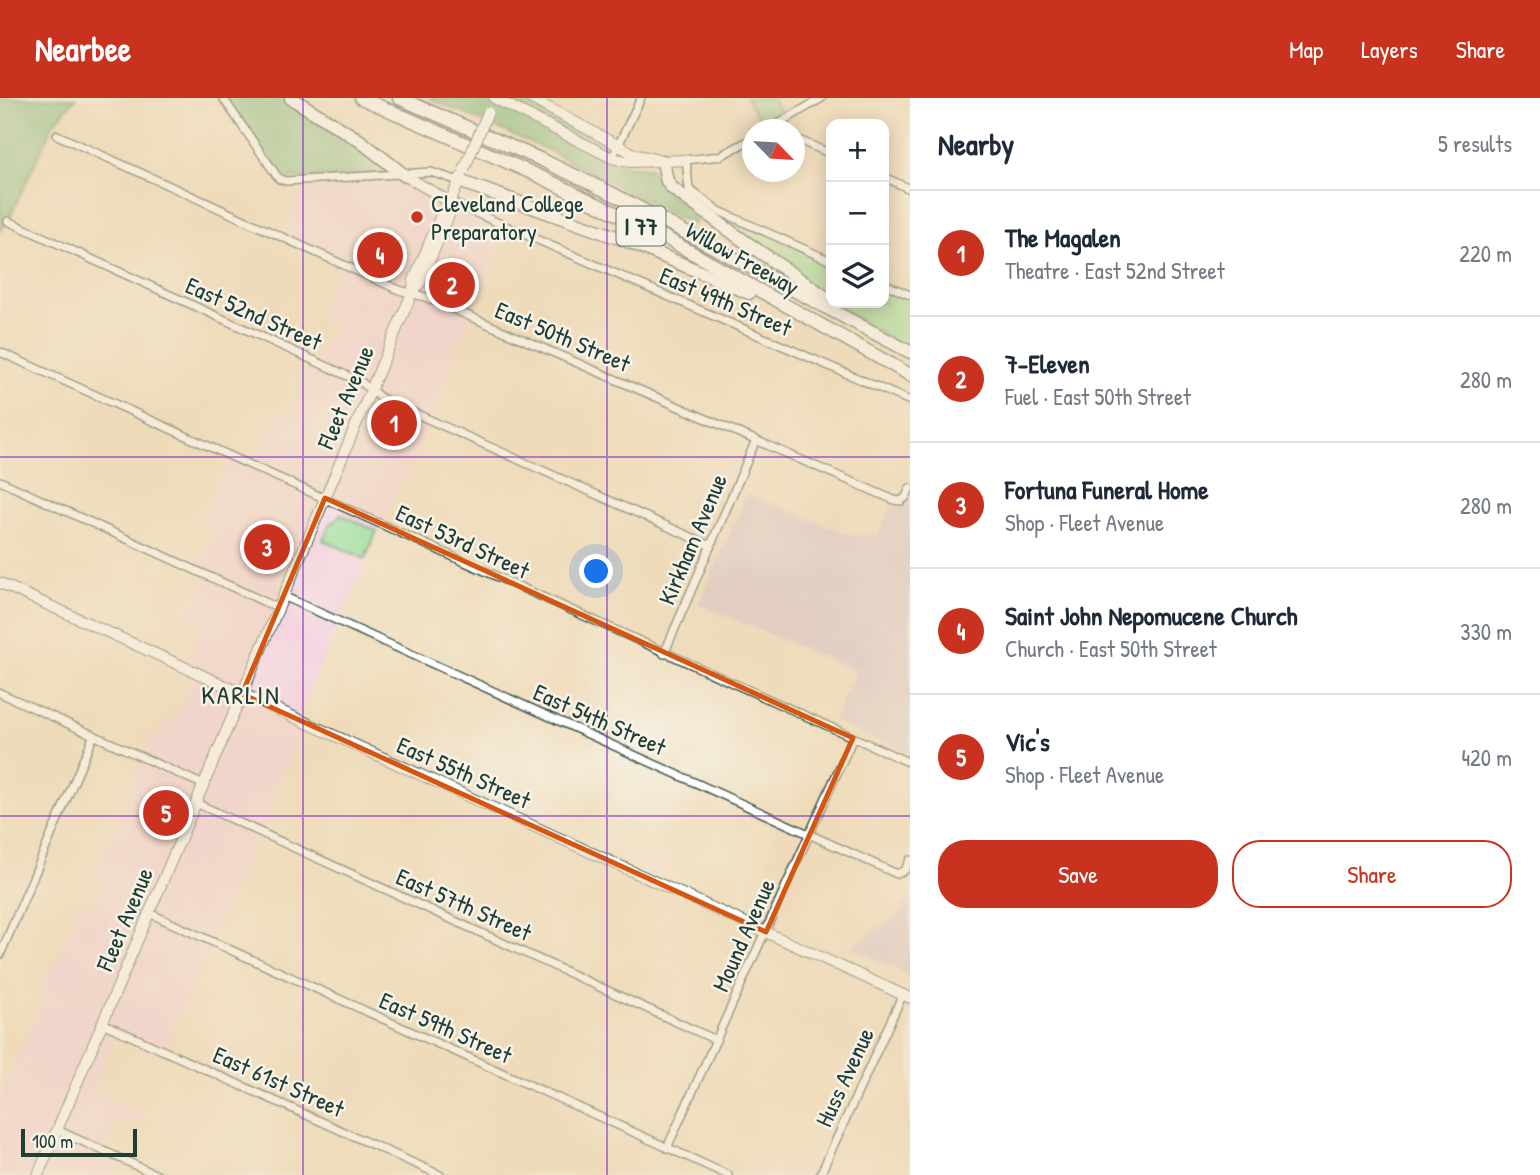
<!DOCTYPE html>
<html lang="en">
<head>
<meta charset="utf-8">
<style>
	:root { --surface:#fff; --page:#f6f6f7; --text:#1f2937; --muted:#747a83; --line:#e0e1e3; --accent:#c8321e }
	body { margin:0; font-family:"Patrick Hand",sans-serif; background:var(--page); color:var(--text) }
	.controls { position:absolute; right:21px; top:21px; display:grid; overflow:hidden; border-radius:14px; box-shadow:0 4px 18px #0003 }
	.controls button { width:63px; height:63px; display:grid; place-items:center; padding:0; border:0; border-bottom:2px solid var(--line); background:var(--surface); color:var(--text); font:35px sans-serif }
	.compass { position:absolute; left:742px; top:21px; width:63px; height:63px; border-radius:50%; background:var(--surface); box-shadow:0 4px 18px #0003; rotate:115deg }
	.scale { position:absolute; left:21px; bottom:18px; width:116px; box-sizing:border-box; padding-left:7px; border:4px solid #1f3d34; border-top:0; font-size:19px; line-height:24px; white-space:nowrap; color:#1f3d34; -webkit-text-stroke:5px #f7f3e8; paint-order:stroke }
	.you { position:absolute; left:597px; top:474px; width:24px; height:24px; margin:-18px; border:5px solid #fff; border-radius:50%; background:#1a73e8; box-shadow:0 0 0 10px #1a73e833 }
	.badge { display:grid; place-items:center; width:46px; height:46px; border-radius:50%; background:var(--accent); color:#fff; font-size:23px; font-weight:700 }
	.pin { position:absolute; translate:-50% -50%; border:4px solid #fff; box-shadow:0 2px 7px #0006 }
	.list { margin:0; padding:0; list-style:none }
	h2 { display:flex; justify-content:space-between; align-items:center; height:91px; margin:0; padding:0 28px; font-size:30px }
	h2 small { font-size:23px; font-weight:400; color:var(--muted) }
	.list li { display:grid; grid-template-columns:46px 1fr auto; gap:21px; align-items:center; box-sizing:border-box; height:126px; padding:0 28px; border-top:2px solid var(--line) }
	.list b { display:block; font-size:26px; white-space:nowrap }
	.list p { margin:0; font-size:23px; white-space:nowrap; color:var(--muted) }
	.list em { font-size:23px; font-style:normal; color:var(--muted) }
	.actions { display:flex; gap:14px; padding:21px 28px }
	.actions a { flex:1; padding:16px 0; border:2px solid var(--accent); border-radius:28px; text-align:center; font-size:24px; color:var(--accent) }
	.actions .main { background:var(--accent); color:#fff }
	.icon { flex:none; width:38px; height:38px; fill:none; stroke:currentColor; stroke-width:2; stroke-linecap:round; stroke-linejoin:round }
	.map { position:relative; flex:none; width:910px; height:1077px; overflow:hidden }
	header { display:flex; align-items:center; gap:42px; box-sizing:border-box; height:98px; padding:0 35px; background:var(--accent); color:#fff }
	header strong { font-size:33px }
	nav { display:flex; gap:38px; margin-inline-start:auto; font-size:24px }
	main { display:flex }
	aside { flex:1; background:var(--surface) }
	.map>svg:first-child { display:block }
	.built { fill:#f4cfdd }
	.industrial { fill:#d0bdcd }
	.green { fill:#97dd97; stroke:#5b8d66; stroke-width:2 }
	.forest { fill:#79bc80; stroke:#4c7c5a; stroke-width:2 }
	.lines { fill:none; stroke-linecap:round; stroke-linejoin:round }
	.street-casing { stroke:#3e5548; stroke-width:10 }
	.secondary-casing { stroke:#3e5548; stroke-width:12 }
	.highway-casing { stroke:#3e5548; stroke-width:15 }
	.street { stroke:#fff; stroke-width:7 }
	.secondary { stroke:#fff; stroke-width:10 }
	.highway { stroke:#fff; stroke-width:12 }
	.secondary-bridge-casing { stroke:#3e5548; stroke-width:12; stroke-linecap:butt }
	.secondary-bridge { stroke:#fff; stroke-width:10 }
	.marked { fill:none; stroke:#d45610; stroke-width:5; stroke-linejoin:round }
	.grid { fill:none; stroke:#7b2cbf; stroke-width:2; stroke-opacity:0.55 }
	.poi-dot { fill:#c8321e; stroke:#f7f3e8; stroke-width:2.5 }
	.labels { text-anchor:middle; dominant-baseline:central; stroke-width:5; stroke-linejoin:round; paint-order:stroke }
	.shield { fill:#f7f3e8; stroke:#60746a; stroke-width:2 }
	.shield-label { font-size:23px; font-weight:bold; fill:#1f3d34 }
	.poi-label { font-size:24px; fill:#1f3d34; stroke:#f7f3e8; text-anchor:start }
	.street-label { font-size:24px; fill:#1f3d34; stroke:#f7f3e8 }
	.neighbourhood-label { font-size:26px; letter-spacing:2px; fill:#1f3d34; stroke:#f7f3e8 }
</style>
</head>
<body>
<header>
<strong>Nearbee</strong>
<nav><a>Map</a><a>Layers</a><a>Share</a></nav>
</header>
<main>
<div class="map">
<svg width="910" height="1077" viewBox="0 0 910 1077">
	<rect width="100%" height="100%" fill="#f7f3e8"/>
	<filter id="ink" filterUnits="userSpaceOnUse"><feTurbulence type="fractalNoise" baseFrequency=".0143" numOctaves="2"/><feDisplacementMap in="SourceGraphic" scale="14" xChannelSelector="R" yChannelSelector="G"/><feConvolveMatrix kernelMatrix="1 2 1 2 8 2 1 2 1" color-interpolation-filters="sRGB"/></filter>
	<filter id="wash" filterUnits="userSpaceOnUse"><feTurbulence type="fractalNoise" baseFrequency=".00686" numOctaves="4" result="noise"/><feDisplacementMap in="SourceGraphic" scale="28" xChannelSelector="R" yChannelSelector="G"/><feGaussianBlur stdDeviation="1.57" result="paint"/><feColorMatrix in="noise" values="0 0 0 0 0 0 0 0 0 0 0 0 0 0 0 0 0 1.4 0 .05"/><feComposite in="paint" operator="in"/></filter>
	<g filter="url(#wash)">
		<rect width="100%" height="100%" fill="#efdbb9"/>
		<!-- built -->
		<path class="built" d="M388 67 412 86 507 129 469 218 431 323 382 427 297 621 304 624 260 735 208 842 214 845 160 958 114 939 92 992 143 1015 139 1025 120 1017 104 1053 121 1061 113 1077H0V1000L8 979 44 899 40 897 75 821 72 819 80 803 93 809 104 784 91 777 108 738 112 739 131 693 128 692 154 636 158 638 166 621 173 624 196 575 183 569 202 527 185 520 205 477 195 472 217 429 201 421 231 358 255 369 278 315 289 318 313 262 317 263 335 223 319 216 340 165 281 138 283 132 307 83Z"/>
		<!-- industrial -->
		<g class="industrial">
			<path d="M910 390V656L833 623 856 573 698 506 747 396 852 438 877 437 892 407 901 410Z"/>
			<path d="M910 793V878L851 849 898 817Z"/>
		</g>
		<!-- green -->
		<g class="green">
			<path d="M746 0H772L785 22 765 31Z"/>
			<path d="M519 1 606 50 608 53 606 55 517 5Z"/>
			<path d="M719 113 831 163V203L713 121Z"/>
			<path d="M884 186 910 197V254L834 205H884Z"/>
			<path d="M340 416 377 433 365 461 323 442 331 424 334 425Z"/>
		</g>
		<!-- forest -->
		<g class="forest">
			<path d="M0 0H76L54 25 8 123 0 133Z"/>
			<path d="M223 0H291L404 77 279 81Z"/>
			<path d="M428 0H494L628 68 650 70 670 96 699 117 693 127 548 52Z"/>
		</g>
	</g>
	<g filter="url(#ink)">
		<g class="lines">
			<!-- street casing -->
			<g class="street-casing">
				<g id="street">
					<path d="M223 0 279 81 286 83 431 74 459 83"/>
					<path d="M768 32 822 0"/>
					<path d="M57 37 399 192 425 199 894 402 901 403 906 399 910 390"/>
					<path d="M794 40 831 56"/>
					<path d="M752 41 720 58 686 62 689 91 719 113 831 163"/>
					<path d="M612 60 641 0"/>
					<path d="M884 79 910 91"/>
					<path d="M450 104 910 303"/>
					<path d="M8 123 361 284 381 300 711 448"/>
					<path d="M884 186 910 197"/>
					<path d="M0 254 910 665"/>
					<path d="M0 383 278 510"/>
					<path d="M283 498 897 776 905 772 910 762"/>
					<path d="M664 556 756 342"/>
					<path d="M0 595 204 687"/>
					<path d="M196 705 716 942"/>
					<path d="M149 815 728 1077"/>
					<path d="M0 857 94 637"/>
					<path d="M102 925 440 1077"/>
					<path d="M57 1032 157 1077"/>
					<path d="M667 1050 853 640"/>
					<path d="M820 1077 903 896"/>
				</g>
			</g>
			<!-- secondary casing -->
			<g class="secondary-casing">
				<g id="secondary">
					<path d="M494 0 612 60 630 64 663 63"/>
					<path d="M530 0 634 56 663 63 686 62"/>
					<path d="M404 77 450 104"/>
					<path d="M413 193 420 185 450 115V104"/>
					<path d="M0 485 910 900"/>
					<path d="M38 1077 412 195 414 182 443 112 450 104 461 79"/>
				</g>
			</g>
			<!-- highway casing -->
			<g class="highway-casing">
				<g id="highway">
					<path d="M291 0 359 42 404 77"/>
					<path d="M361 0 541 79 664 139 910 277"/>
					<path d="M399 0 542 62 615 97 910 254"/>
					<path d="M663 63 667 83 672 90 737 138 831 203"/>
					<path d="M459 83 630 144 749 195"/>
				</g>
			</g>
			<!-- street -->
			<use href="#street" class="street"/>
			<!-- secondary -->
			<use href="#secondary" class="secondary"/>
			<!-- highway -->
			<use href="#highway" class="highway"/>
			<!-- secondary-bridge casing -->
			<g class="secondary-bridge-casing">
				<path id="secondary-bridge" d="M464 72 488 14"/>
			</g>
			<!-- secondary-bridge -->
			<use href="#secondary-bridge" class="secondary-bridge"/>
		</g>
	</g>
	<!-- marked area -->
	<path d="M0 0H910V1077H0ZM325 400 853 640 766 834 242 596Z" fill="#efdbb9" fill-opacity=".55" fill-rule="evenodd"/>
	<path class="marked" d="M325 400 853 640 766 834 242 596Z"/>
	<!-- grid -->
	<path class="grid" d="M303 0V1077M607 0V1077M0 359H910M0 718H910"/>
	<!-- markers -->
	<circle class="poi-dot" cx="417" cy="119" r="7"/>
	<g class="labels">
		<!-- shield labels -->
		<rect class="shield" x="616.5" y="108.5" width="49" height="39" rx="5"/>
		<g class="shield-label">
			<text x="641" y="128">I 77</text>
		</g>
		<!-- poi labels -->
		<g class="poi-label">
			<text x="431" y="105">Cleveland College<tspan x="431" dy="28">Preparatory</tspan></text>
		</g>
		<!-- street labels -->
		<g class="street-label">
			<text transform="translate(743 160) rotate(29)">Willow Freeway</text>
			<text transform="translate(726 203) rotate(23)">East 49th Street</text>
			<text transform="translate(254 215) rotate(24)">East 52nd Street</text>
			<text transform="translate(563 238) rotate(23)">East 50th Street</text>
			<text transform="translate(345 299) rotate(-67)">Fleet Avenue</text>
			<text transform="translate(692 441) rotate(-67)">Kirkham Avenue</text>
			<text transform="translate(463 443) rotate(25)">East 53rd Street</text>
			<text transform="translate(600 621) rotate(24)">East 54th Street</text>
			<text transform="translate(464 674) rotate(24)">East 55th Street</text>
			<text transform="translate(464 806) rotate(24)">East 57th Street</text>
			<text transform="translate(124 821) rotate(-67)">Fleet Avenue</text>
			<text transform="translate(743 837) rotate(-66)">Mound Avenue</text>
			<text transform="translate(446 929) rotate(24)">East 59th Street</text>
			<text transform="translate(844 979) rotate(-65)">Huss Avenue</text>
			<text transform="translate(279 983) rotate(24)">East 61st Street</text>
		</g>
		<!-- neighbourhood labels -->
		<g class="neighbourhood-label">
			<text x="241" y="596">KARLIN</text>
		</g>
	</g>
</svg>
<div class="controls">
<button>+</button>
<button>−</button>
<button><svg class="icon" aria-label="layers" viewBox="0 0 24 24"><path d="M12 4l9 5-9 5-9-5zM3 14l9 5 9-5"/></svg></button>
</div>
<svg class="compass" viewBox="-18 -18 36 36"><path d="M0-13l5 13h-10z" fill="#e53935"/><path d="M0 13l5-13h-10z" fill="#747a83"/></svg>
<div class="scale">100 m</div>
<div class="you"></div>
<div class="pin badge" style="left:394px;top:325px">1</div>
<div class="pin badge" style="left:452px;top:187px">2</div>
<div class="pin badge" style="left:267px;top:449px">3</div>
<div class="pin badge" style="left:380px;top:157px">4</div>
<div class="pin badge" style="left:166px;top:715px">5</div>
</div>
<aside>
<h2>Nearby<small>5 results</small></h2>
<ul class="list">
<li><span class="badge">1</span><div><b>The Magalen</b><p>Theatre · East 52nd Street</p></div><em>220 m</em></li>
<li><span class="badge">2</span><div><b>7-Eleven</b><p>Fuel · East 50th Street</p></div><em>280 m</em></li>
<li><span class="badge">3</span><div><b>Fortuna Funeral Home</b><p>Shop · Fleet Avenue</p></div><em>280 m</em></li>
<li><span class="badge">4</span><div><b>Saint John Nepomucene Church</b><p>Church · East 50th Street</p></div><em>330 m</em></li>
<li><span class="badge">5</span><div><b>Vic's</b><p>Shop · Fleet Avenue</p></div><em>420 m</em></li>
</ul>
<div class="actions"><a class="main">Save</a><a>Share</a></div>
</aside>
</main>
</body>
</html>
